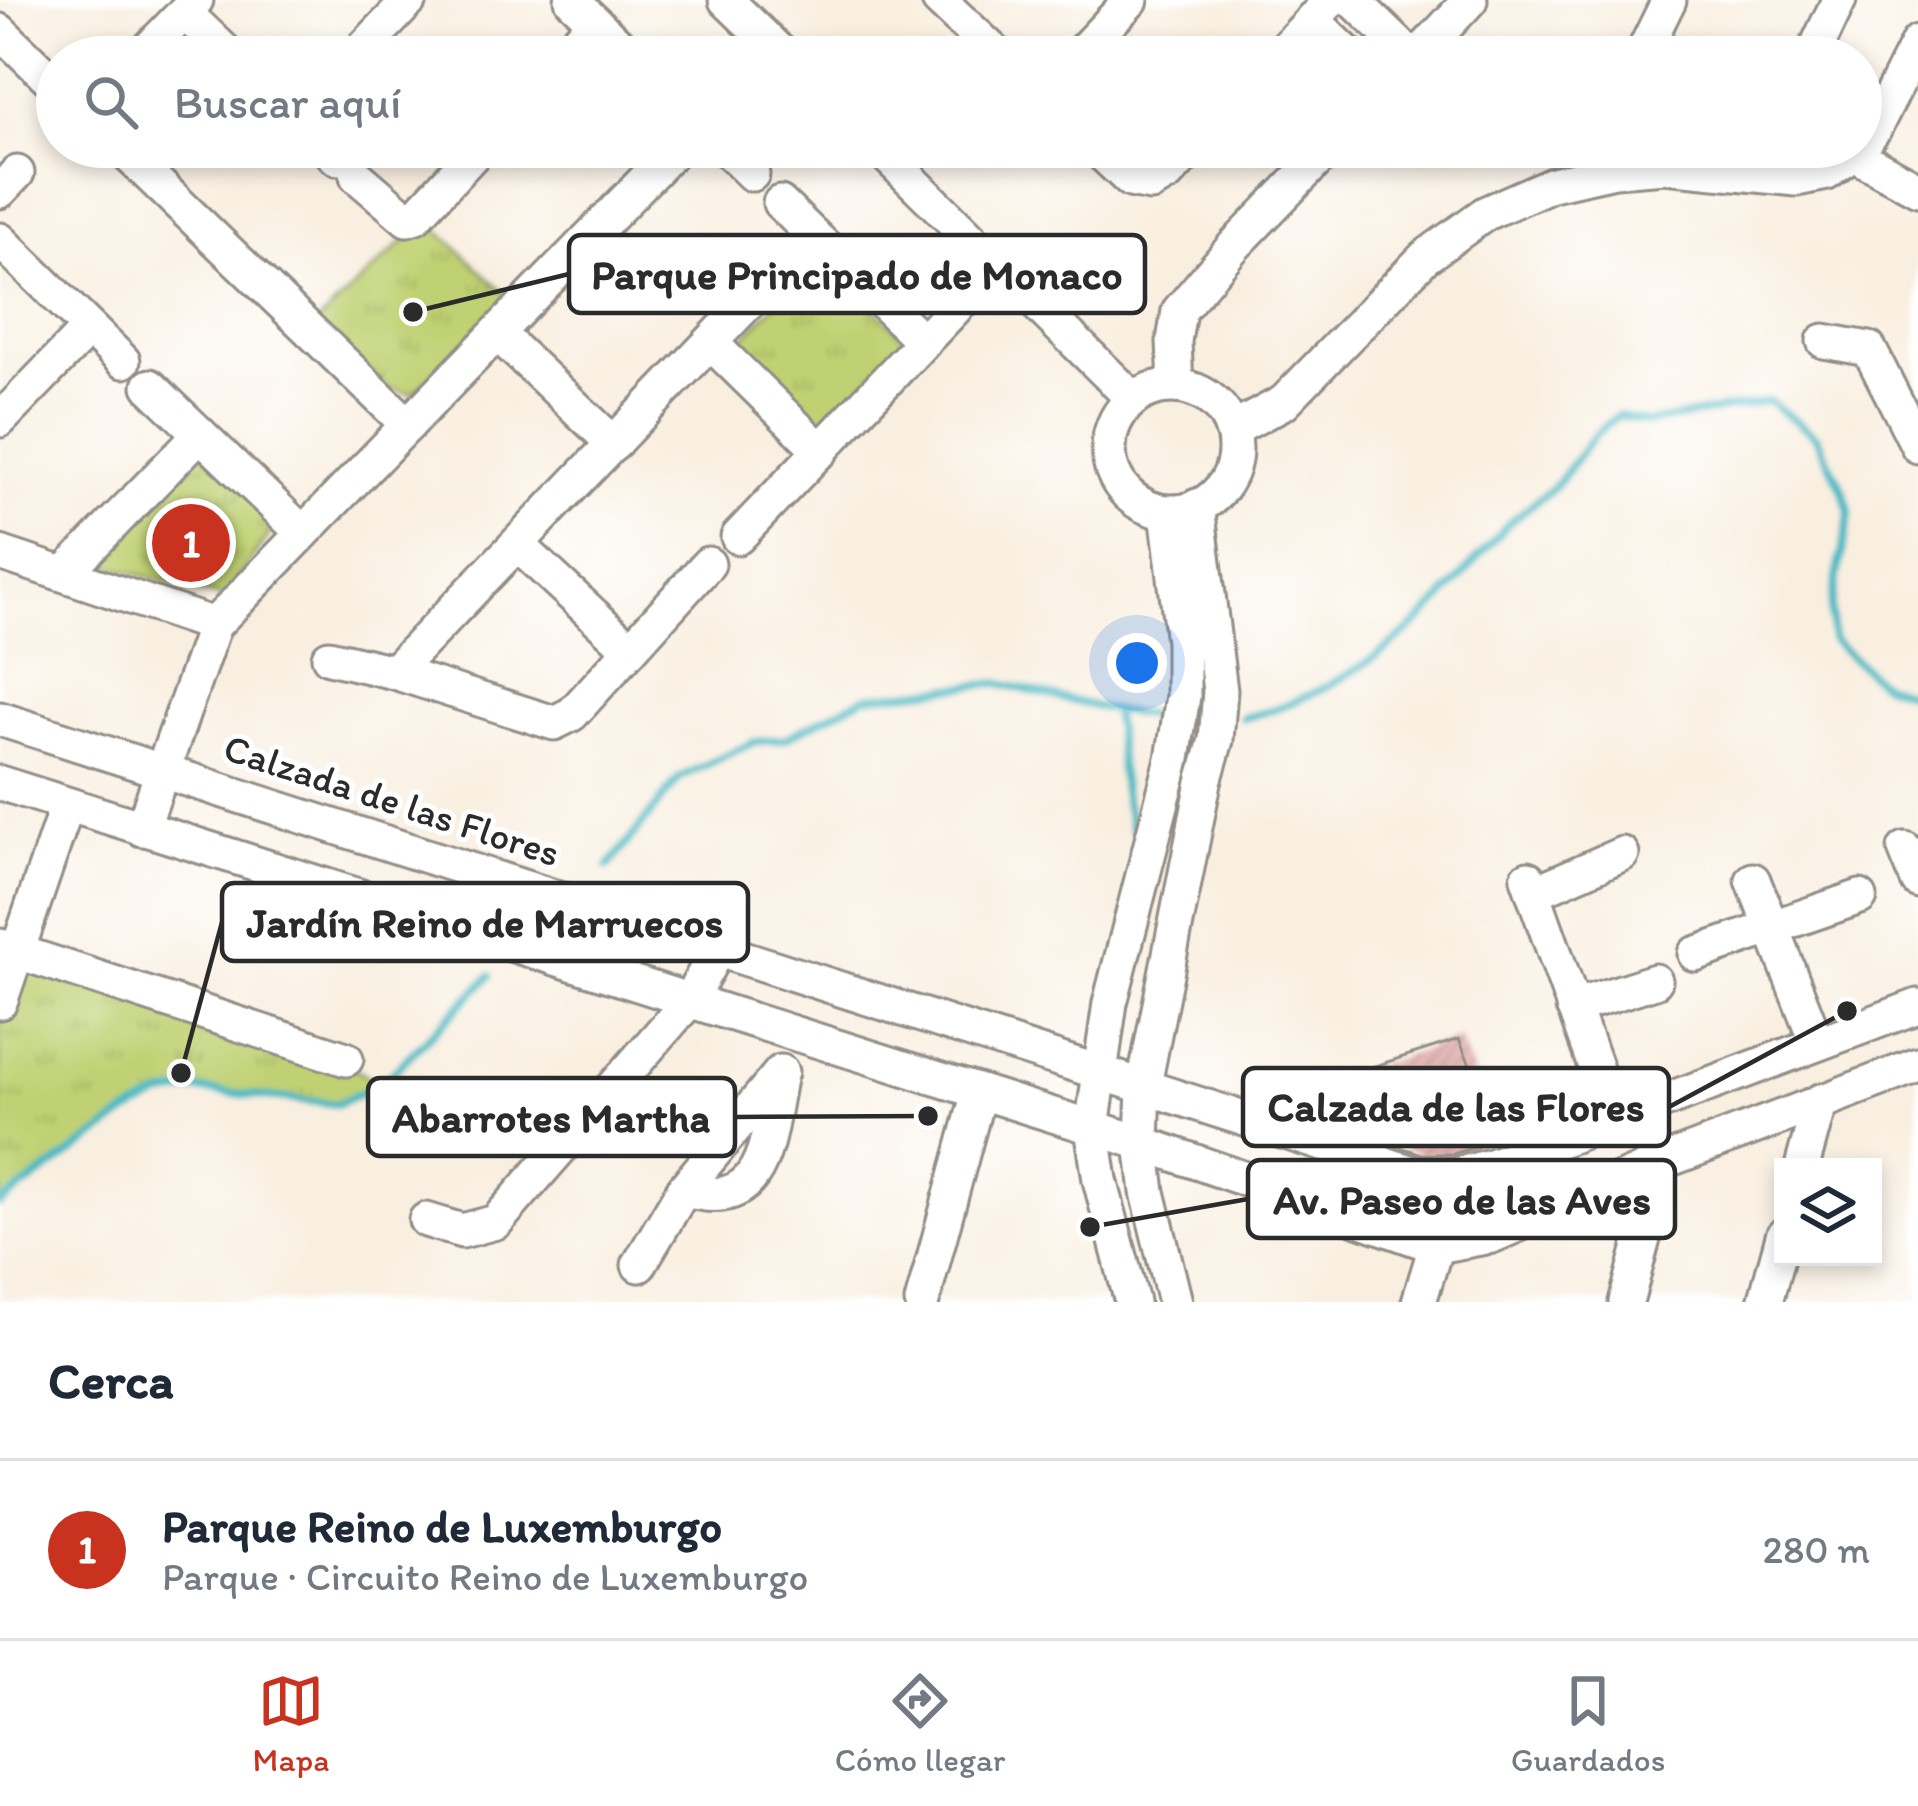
<!DOCTYPE html>
<html lang="es">
<head>
<meta charset="utf-8">
<style>
	:root { --surface:#fff; --page:#f2f2f3; --text:#1f2937; --muted:#747a83; --line:#e0e1e3; --accent:#c8321e }
	body { margin:0; font-family:Itim,sans-serif; background:var(--page); color:var(--text) }
	.controls { position:absolute; right:36px; bottom:36px; display:grid; overflow:hidden; border-radius:0px; box-shadow:0 6px 18px #0003 }
	.controls button { width:108px; height:108px; display:grid; place-items:center; padding:0; border:0; border-bottom:3px solid var(--line); background:var(--surface); color:var(--text); font:60px sans-serif }
	.you { position:absolute; left:1137px; top:663px; width:42px; height:42px; margin:-30px; border:9px solid #fff; border-radius:50%; background:#1a73e8; box-shadow:0 0 0 18px #1a73e833 }
	.badge { display:grid; place-items:center; width:78px; height:78px; border-radius:50%; background:var(--accent); color:#fff; font-size:39px; font-weight:700 }
	.pin { position:absolute; translate:-50% -50%; border:6px solid #fff; box-shadow:0 3px 12px #0006 }
	.list { margin:0; padding:0; list-style:none }
	h2 { display:flex; justify-content:space-between; align-items:center; height:156px; margin:0; padding:0 48px; font-size:51px }
	h2 small { font-size:39px; font-weight:400; color:var(--muted) }
	.list li { display:grid; grid-template-columns:78px 1fr auto; gap:36px; align-items:center; box-sizing:border-box; height:180px; padding:0 48px; border-top:3px solid var(--line) }
	.list b { display:block; font-size:45px; white-space:nowrap }
	.list p { margin:0; font-size:39px; white-space:nowrap; color:var(--muted) }
	.list em { font-size:39px; font-style:normal; color:var(--muted) }
	.icon { flex:none; width:66px; height:66px; fill:none; stroke:currentColor; stroke-width:2; stroke-linecap:round; stroke-linejoin:round }
	.map { position:relative; flex:none; width:1918px; height:1302px; overflow:hidden }
	.search { position:absolute; background:var(--surface); box-shadow:0 6px 18px #0003; left:36px; right:36px; top:36px; height:132px; display:flex; align-items:center; gap:30px; box-sizing:border-box; padding:0 42px; border-radius:66px; color:var(--muted); font-size:45px }
	.sheet { height:336px; background:var(--surface) }
	nav { display:flex; justify-content:space-around; align-items:center; box-sizing:border-box; height:168px; border-top:3px solid var(--line); background:var(--surface); font-size:33px; color:var(--muted) }
	nav a { display:grid; justify-items:center; gap:6px }
	nav .on { color:var(--accent) }
	.map>svg:first-child { display:block }
	.park { fill:url(#park-tufts); stroke:#767e4f; stroke-width:3 }
	.lines { fill:none; stroke-linecap:round; stroke-linejoin:round }
	.stream { stroke:#4cbac4; stroke-width:8 }
	.building { fill:url(#building-hatch) }
	.minor-casing { stroke:#928d86; stroke-width:39 }
	.minor { stroke:#fff; stroke-width:33 }
	.labels { text-anchor:middle; dominant-baseline:central; stroke-width:10; stroke-linejoin:round; paint-order:stroke }
	.street-label { font-size:39px; fill:#2b2b2b; stroke:#fff }
	.leader { fill:none; stroke:#2b2b2b; stroke-width:4.5 }
	.callout-dot { fill:#2b2b2b; stroke:#fff; stroke-width:4.5 }
	.callout { fill:#fff; stroke:#2b2b2b; stroke-width:4.5 }
	.callout-label { font-size:42px; text-anchor:middle; font-weight:bold; fill:#2b2b2b }
</style>
</head>
<body>
<div class="map">
<svg width="1918" height="1302" viewBox="0 0 1918 1302">
	<defs>
		<pattern id="park-tufts" width="24" height="20" patternUnits="userSpaceOnUse" patternTransform="scale(3)"><rect width="24" height="20" fill="#c0d173"/><path d="M3 7l-1-3M5 7V3M7 7l1-3M15 17l-1-3M17 17v-4M19 17l1-3" fill="none" stroke="#a5b464"/></pattern>
		<pattern id="building-hatch" width="6" height="6" patternUnits="userSpaceOnUse" patternTransform="scale(3)"><rect width="6" height="6" fill="#dba2a0"/><path d="M-1 1l2-2M0 6l6-6M5 7l2-2" fill="none" stroke="#b28483"/></pattern>
	</defs>
	<rect width="100%" height="100%" fill="#fff"/>
	<filter id="ink" filterUnits="userSpaceOnUse"><feTurbulence type="fractalNoise" baseFrequency=".00833" numOctaves="2"/><feDisplacementMap in="SourceGraphic" scale="24" xChannelSelector="R" yChannelSelector="G"/><feConvolveMatrix kernelMatrix="1 2 1 2 8 2 1 2 1" color-interpolation-filters="sRGB"/></filter>
	<filter id="wash" filterUnits="userSpaceOnUse"><feTurbulence type="fractalNoise" baseFrequency=".004" numOctaves="4" result="noise"/><feDisplacementMap in="SourceGraphic" scale="48" xChannelSelector="R" yChannelSelector="G"/><feGaussianBlur stdDeviation="2.7" result="paint"/><feColorMatrix in="noise" values="0 0 0 0 0 0 0 0 0 0 0 0 0 0 0 0 0 1.4 0 .05"/><feComposite in="paint" operator="in"/></filter>
	<g filter="url(#wash)">
		<rect width="100%" height="100%" fill="#f9efe0"/>
		<!-- park -->
		<g class="park">
			<path d="M427 219 510 299 412 394 387 388 315 325Z"/>
			<path d="M821 256 911 344 827 431 737 344Z"/>
			<path d="M199 450 279 521 224 598 100 564Z"/>
			<path d="M21 959 345 1061 380 1085 337 1104 198 1090 161 1096 127 1114 0 1204V1016Z"/>
		</g>
		<g class="lines">
			<!-- stream -->
			<g class="stream">
				<path d="M1114 710 1123 792 1132 828"/>
				<path d="M1242 718C1307 704 1379 661 1426 615 1455 587 1479 554 1507 525 1520 512 1536 503 1550 490 1575 466 1588 435 1618 416L1647 423 1769 401 1817 437 1843 489 1850 513 1831 608 1832 639 1882 684 1918 696"/>
				<path d="M608 867 680 777 754 742 784 739 865 697 998 683 1101 708 1172 719"/>
				<path d="M0 1204 127 1114 161 1096 197 1090 337 1104 380 1085 490 976"/>
			</g>
		</g>
		<g id="blocks">
			<!-- building -->
			<path class="building" d="M1459 1039 1502 1139 1453 1154H1422L1334 1126 1331 1080Z"/>
		</g>
	</g>
	<g filter="url(#ink)">
		<use href="#blocks" fill-opacity="0" stroke="#928d86" stroke-width="3"/>
		<g class="lines">
			<!-- minor casing -->
			<g class="minor-casing">
				<g id="minor">
					<path d="M572 0 631 57"/>
					<path d="M726 0 785 57"/>
					<path d="M939 0 1000 57"/>
					<path d="M1353 0 1412 57"/>
					<path d="M184 12 231 57"/>
					<path d="M1312 19 1351 57"/>
					<path d="M0 31 57 86"/>
					<path d="M141 57 196 0"/>
					<path d="M355 57 410 0"/>
					<path d="M562 57 595 22"/>
					<path d="M1077 57 1131 0"/>
					<path d="M1277 57 1331 0"/>
					<path d="M1417 57 1470 0"/>
					<path d="M1641 57 1669 0"/>
					<path d="M1812 57 1839 0"/>
					<path d="M1861 146 1874 129 1918 42"/>
					<path d="M120 147 408 425"/>
					<path d="M325 147 337 158"/>
					<path d="M724 147 752 174"/>
					<path d="M878 147 1133 399"/>
					<path d="M1095 147 1130 180 1151 184 1168 174 1193 147"/>
					<path d="M1855 155 1918 189"/>
					<path d="M357 176 407 219 416 216 480 147"/>
					<path d="M0 191 17 173"/>
					<path d="M780 203 923 341"/>
					<path d="M0 240 123 361"/>
					<path d="M497 333 614 444"/>
					<path d="M1824 341 1869 349 1918 446"/>
					<path d="M711 343 821 451"/>
					<path d="M150 386 303 533"/>
					<path d="M1176 386 1174 341 1179 311 1234 246 1330 147"/>
					<circle cx="1172" cy="449" r="63"/>
					<path d="M0 420 89 328"/>
					<path d="M1232 430 1284 402 1425 257 1486 213 1552 184 1615 170 1665 166 1796 179 1827 173 1861 147"/>
					<path d="M738 537 963 300"/>
					<path d="M517 544 630 649"/>
					<path d="M0 553 214 625"/>
					<path d="M64 574 200 434"/>
					<path d="M329 657 394 672 554 723 572 714 708 564"/>
					<path d="M394 672 813 235"/>
					<path d="M0 719 1419 1175H1456L1491 1166 1918 1006"/>
					<path d="M0 783 1142 1143 1436 1246 1492 1236 1657 1164 1918 1065"/>
					<path d="M142 829 214 625 677 147"/>
					<path d="M1905 849 1918 881"/>
					<path d="M1528 878 1613 1117"/>
					<path d="M1753 880 1817 1043"/>
					<path d="M1533 893 1622 854"/>
					<path d="M0 946 346 1059"/>
					<path d="M1695 954 1860 897"/>
					<path d="M0 1002 67 805"/>
					<path d="M1573 1007 1655 981"/>
					<path d="M1802 1167 1820 1101"/>
					<path d="M684 1189C766 1216 767 1138 779 1079"/>
					<path d="M426 1220 462 1231 496 1222 689 1001 718 949"/>
					<path d="M639 1265 684 1189 781 1072"/>
					<path d="M922 1302 979 1092"/>
					<path d="M1132 1302 1100 1180 1092 1128 1110 1003 1173 759 1183 696V642L1167 512"/>
					<path d="M1175 1302 1148 1192 1142 1143 1144 1085 1204 782 1216 740 1220 691 1197 506"/>
					<path d="M1419 1302 1436 1246"/>
					<path d="M1626 1302 1655 1194 1657 1164"/>
					<path d="M1765 1302 1783 1236"/>
				</g>
			</g>
			<!-- minor -->
			<use href="#minor" class="minor"/>
		</g>
	</g>
	<g class="labels">
		<!-- street labels -->
		<g class="street-label">
			<text transform="translate(392 800) rotate(18)">Calzada de las Flores</text>
		</g>
	</g>
	<!-- callouts -->
	<path class="leader" d="M413 312L569 274M181 1073L222 922M1847 1011L1669 1107M928 1116L735 1117M1090 1227L1248 1199"/>
	<g class="callout-dot">
		<circle cx="413" cy="312" r="12"/>
		<circle cx="181" cy="1073" r="12"/>
		<circle cx="1847" cy="1011" r="12"/>
		<circle cx="928" cy="1116" r="12"/>
		<circle cx="1090" cy="1227" r="12"/>
	</g>
	<g class="callout">
		<rect x="569" y="235" width="576" height="78" rx="12"/>
		<rect x="222" y="883" width="526" height="78" rx="12"/>
		<rect x="1243" y="1068" width="426" height="78" rx="12"/>
		<rect x="368" y="1078" width="367" height="78" rx="12"/>
		<rect x="1248" y="1160" width="427" height="78" rx="12"/>
	</g>
	<g class="callout-label">
		<text x="857" y="289">Parque Principado de Monaco</text>
		<text x="485" y="937">Jardín Reino de Marruecos</text>
		<text x="1456" y="1121">Calzada de las Flores</text>
		<text x="551" y="1132">Abarrotes Martha</text>
		<text x="1462" y="1214">Av. Paseo de las Aves</text>
	</g>
</svg>
<div class="controls">
<button><svg class="icon" aria-label="layers" viewBox="0 0 24 24"><path d="M12 4l9 5-9 5-9-5zM3 14l9 5 9-5"/></svg></button>
</div>
<div class="you"></div>
<div class="pin badge" style="left:191px;top:543px">1</div>
<div class="search"><svg class="icon" aria-label="search" viewBox="0 0 24 24"><circle cx="10" cy="10" r="6"/><path d="M15 15l6 6"/></svg>Buscar aquí</div>
</div>
<section class="sheet">
<h2>Cerca<small></small></h2>
<ul class="list">
<li><span class="badge">1</span><div><b>Parque Reino de Luxemburgo</b><p>Parque · Circuito Reino de Luxemburgo</p></div><em>280 m</em></li>
</ul>
</section>
<nav>
<a class="on"><svg class="icon" aria-label="map" viewBox="0 0 24 24"><path d="M3 6l6-2 6 2 6-2v14l-6 2-6-2-6 2zM9 4v14M15 6v14"/></svg>Mapa</a>
<a><svg class="icon" aria-label="directions" viewBox="0 0 24 24"><path d="M12 3l9 9-9 9-9-9zM9 14v-3h6M13 9l2 2-2 2"/></svg>Cómo llegar</a>
<a><svg class="icon" aria-label="saved" viewBox="0 0 24 24"><path d="M7 4h10v16l-5-4-5 4z"/></svg>Guardados</a>
</nav>
</body>
</html>
